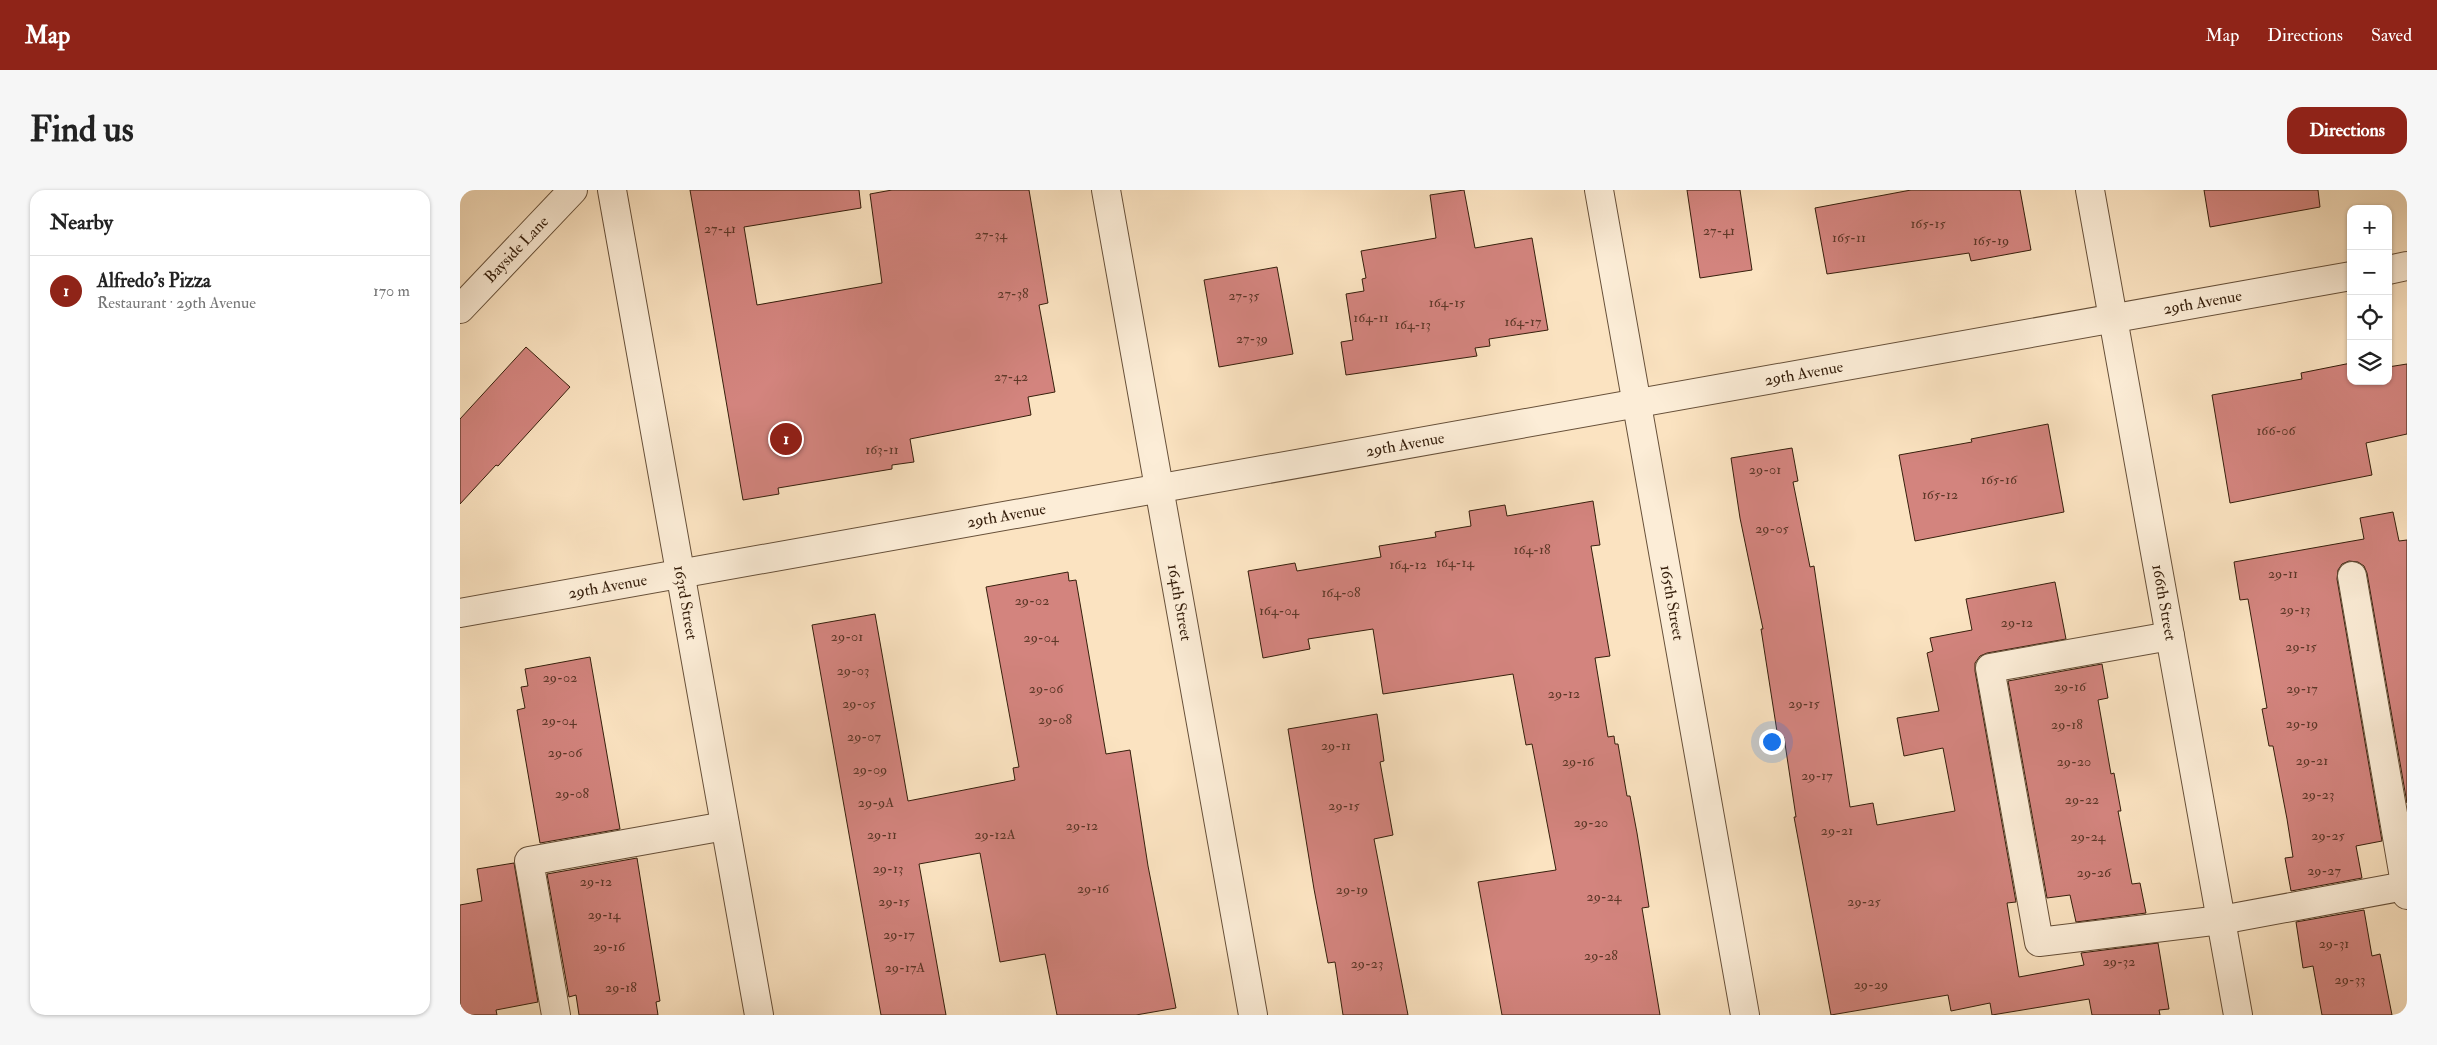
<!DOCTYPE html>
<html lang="en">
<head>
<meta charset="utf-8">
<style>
	:root { --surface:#fff; --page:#f6f6f6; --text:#222; --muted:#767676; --line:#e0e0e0; --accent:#8f2418 }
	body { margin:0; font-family:"IM FELL Double Pica",serif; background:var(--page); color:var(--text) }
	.controls { position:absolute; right:15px; top:15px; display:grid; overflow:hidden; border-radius:10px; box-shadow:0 1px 4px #0004 }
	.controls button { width:45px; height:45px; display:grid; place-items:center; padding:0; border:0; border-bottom:1px solid var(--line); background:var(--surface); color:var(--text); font:25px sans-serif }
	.you { position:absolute; left:1311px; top:551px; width:18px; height:18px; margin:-12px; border:4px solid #fff; border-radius:50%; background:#1a73e8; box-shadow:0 0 0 8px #1a73e833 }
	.badge { display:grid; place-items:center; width:32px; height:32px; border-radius:50%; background:var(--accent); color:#fff; font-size:16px; font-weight:700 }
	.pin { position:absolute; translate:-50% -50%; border:2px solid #fff; box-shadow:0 1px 5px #0006 }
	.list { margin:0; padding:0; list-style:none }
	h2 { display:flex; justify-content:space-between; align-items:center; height:65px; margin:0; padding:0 20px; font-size:21px }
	h2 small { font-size:16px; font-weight:400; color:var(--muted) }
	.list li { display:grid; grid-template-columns:32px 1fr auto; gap:15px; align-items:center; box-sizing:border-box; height:70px; padding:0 20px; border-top:1px solid var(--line) }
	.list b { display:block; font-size:19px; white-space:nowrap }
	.list p { margin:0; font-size:16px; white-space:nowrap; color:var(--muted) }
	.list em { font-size:16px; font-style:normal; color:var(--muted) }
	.icon { flex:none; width:28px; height:28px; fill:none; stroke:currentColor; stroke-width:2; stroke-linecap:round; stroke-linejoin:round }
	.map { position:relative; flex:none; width:1947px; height:825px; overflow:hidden; border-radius:15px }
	header { display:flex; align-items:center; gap:30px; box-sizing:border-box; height:70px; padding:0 25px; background:var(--accent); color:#fff }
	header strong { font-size:24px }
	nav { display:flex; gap:28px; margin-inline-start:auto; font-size:18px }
	.intro { display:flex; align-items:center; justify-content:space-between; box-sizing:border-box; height:120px; padding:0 30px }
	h1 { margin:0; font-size:35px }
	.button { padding:12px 22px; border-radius:15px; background:var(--accent); color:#fff; font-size:18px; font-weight:700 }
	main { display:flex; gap:30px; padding:0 30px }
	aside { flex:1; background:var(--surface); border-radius:15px; box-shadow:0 1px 4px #0004 }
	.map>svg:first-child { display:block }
	.building { fill:#d3847e; stroke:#361f0c }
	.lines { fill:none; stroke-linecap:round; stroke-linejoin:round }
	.minor-casing { stroke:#675039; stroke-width:30 }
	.minor { stroke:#fcedd7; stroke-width:28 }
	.labels { text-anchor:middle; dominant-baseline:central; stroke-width:4.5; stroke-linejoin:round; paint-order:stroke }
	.number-label { font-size:14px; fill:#5d3828 }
	.street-label { font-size:16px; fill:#361f0c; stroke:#fcedd7 }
</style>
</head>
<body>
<header>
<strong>Map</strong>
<nav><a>Map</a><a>Directions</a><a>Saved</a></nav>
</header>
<div class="intro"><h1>Find us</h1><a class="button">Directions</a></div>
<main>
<aside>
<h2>Nearby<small></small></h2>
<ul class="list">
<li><span class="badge">1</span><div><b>Alfredo's Pizza</b><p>Restaurant · 29th Avenue</p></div><em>170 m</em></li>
</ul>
</aside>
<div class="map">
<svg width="1947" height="825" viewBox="0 0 1947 825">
	<rect width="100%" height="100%" fill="#fbe3c1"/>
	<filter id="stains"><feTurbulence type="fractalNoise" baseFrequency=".004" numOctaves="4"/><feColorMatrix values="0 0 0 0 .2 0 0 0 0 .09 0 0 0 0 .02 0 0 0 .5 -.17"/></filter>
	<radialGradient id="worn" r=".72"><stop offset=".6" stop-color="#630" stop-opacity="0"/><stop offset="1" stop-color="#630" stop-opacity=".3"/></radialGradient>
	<!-- building -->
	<g class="building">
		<path d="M230 0H399L401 18 284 37 297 115 422 93 410 4 432 0H569L588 113 579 115 595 202 568 207 571 225 450 249 454 272 432 275V279L318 298 319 304 283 310Z"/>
		<path d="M1004 0 1015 58 1072 48 1088 140 1029 149 1030 156 1015 158 1017 166 886 185 881 152 893 150 886 104 904 101 902 89 906 88 901 61 976 48 970 5Z"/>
		<path d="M1227 0H1280L1292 80 1240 88Z"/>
		<path d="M1451 0H1560L1571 60 1511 71 1509 63 1367 84 1355 18Z"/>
		<path d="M1744 0H1858L1860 17 1750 37Z"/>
		<path d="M817 77 833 164 759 177 744 90Z"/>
		<path d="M66 157 110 197 38 276 36 275 0 314V229Z"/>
		<path d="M1891 173V191H1928V177L1947 174V244L1906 253 1912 285 1770 313 1752 205 1842 189 1841 183Z"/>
		<path d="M1588 234 1604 322 1455 351 1439 265 1512 252 1511 249Z"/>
		<path d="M1332 258 1338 291 1333 292 1350 377 1354 376 1390 617 1413 613 1417 635 1495 621 1483 558 1444 566 1437 528 1479 521 1467 463 1473 461 1470 448 1512 440 1506 409 1595 392 1606 449 1527 463 1520 466 1515 473V481L1556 712 1547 713 1559 787 1624 775 1621 763 1698 753 1709 819 1699 820 1700 825H1632L1629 809 1532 825 1530 813 1491 821 1488 805 1371 825 1334 627H1336L1324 547 1318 548 1301 439H1303L1280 328 1271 268Z"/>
		<path d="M1133 311 1140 355 1131 356 1150 466 1135 468 1148 547 1154 546 1155 554H1158L1167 606H1170L1177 643 1189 717 1182 718 1200 825H1042L1018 692 1096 680 1072 554 1066 555 1053 484 923 504 913 439 848 449 850 459 803 468 788 381 835 373 837 381 921 367 919 356 976 347 975 342 1011 336 1009 321 1045 315 1047 326Z"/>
		<path d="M1933 322 1939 351 1947 350V613L1907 383 1904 376 1898 372 1889 371 1882 374 1878 380 1877 389 1922 651 1896 656 1902 688 1831 701 1825 668 1833 667 1827 629 1813 556H1809L1802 519 1807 518 1788 409 1780 410 1774 372 1904 349 1900 328Z"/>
		<path d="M608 382 609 391 616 390 646 564 670 560 688 676 716 818 676 825H597L585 764 540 772 520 663 459 674 486 825H421L352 435 415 424 448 611 555 590 553 578 559 577 526 397Z"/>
		<path d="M130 467 160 639 80 653 57 520 65 518 61 497 68 496 65 479Z"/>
		<path d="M1642 474 1648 508 1638 510 1651 584 1654 583 1661 621H1658L1672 694 1680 693 1686 723 1616 732 1610 705 1587 708 1548 491Z"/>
		<path d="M917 524 924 571 920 572 933 645 914 649 948 825H883L875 772 868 773 854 699 828 539Z"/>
		<path d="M177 668 200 811 196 812 198 825H119L116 805 109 807 87 684Z"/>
		<path d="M54 673 78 812 36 820 37 825H2L0 811V715L22 711 17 679Z"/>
		<path d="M1904 720 1912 766 1920 764 1932 825H1862L1853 776 1843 778 1836 732Z"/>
	</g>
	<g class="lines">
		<!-- minor casing -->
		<g class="minor-casing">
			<g id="minor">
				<path id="s1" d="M152 0 299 825"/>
				<path id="s2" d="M646 0 793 825"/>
				<path id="s3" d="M1139 0 1285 825"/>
				<path id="s4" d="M1630 0 1778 825"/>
				<path d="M1928 80 1947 76"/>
				<path id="s5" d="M0 119 113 0"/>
				<path d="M1892 386 1947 705"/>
				<path id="s6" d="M0 423 1891 86"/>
				<path d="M1710 446 1530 478 1579 752 1761 730 1945 696"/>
				<path d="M96 825 69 671 265 636"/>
			</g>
		</g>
		<!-- minor -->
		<use href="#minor" class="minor"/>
	</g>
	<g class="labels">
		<!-- number labels -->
		<g class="number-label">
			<text x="1468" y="33">165-15</text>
			<text x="260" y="38">27-41</text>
			<text x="1259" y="40">27-41</text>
			<text x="531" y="44">27-34</text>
			<text x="1389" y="47">165-11</text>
			<text x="1531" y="50">165-19</text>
			<text x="553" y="103">27-38</text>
			<text x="784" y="105">27-35</text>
			<text x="987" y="112">164-15</text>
			<text x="911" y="127">164-11</text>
			<text x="1063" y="131">164-17</text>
			<text x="953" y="134">164-13</text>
			<text x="792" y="148">27-39</text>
			<text x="551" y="186">27-42</text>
			<text x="1816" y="240">166-06</text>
			<text x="422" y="259">163-11</text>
			<text x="1305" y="279">29-01</text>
			<text x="1539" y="289">165-16</text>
			<text x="1480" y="304">165-12</text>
			<text x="1312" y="338">29-05</text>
			<text x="1072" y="359">164-18</text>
			<text x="995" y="372">164-14</text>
			<text x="948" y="374">164-12</text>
			<text x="1823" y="383">29-11</text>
			<text x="881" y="402">164-08</text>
			<text x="572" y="410">29-02</text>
			<text x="1835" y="419">29-13</text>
			<text x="819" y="420">164-04</text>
			<text x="1557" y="432">29-12</text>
			<text x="387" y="446">29-01</text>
			<text x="581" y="447">29-04</text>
			<text x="1841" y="456">29-15</text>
			<text x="393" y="480">29-03</text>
			<text x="100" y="487">29-02</text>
			<text x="1610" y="496">29-16</text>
			<text x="586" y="498">29-06</text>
			<text x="1842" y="498">29-17</text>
			<text x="1104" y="503">29-12</text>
			<text x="399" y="513">29-05</text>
			<text x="1344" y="513">29-15</text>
			<text x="595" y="529">29-08</text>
			<text x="99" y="530">29-04</text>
			<text x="1842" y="533">29-19</text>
			<text x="1607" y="534">29-18</text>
			<text x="404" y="546">29-07</text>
			<text x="876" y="555">29-11</text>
			<text x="105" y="562">29-06</text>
			<text x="1852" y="570">29-21</text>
			<text x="1118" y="571">29-16</text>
			<text x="1614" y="571">29-20</text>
			<text x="410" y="579">29-09</text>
			<text x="1357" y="585">29-17</text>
			<text x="112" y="603">29-08</text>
			<text x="1858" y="604">29-23</text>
			<text x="1622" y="609">29-22</text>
			<text x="416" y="612">29-9A</text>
			<text x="884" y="615">29-15</text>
			<text x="1131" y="632">29-20</text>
			<text x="622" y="635">29-12</text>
			<text x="1377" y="640">29-21</text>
			<text x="422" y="644">29-11</text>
			<text x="535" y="644">29-12A</text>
			<text x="1868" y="645">29-25</text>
			<text x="1628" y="646">29-24</text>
			<text x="428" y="678">29-13</text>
			<text x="1864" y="680">29-27</text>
			<text x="1634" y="682">29-26</text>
			<text x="136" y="691">29-12</text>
			<text x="633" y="698">29-16</text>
			<text x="892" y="699">29-19</text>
			<text x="1144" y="706">29-24</text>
			<text x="434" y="711">29-15</text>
			<text x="1404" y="711">29-25</text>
			<text x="144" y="724">29-14</text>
			<text x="439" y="744">29-17</text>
			<text x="1874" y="753">29-31</text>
			<text x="149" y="756">29-16</text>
			<text x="1141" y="765">29-28</text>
			<text x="1659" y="771">29-32</text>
			<text x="907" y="773">29-23</text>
			<text x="445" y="777">29-17A</text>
			<text x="1890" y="789">29-33</text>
			<text x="1411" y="794">29-29</text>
			<text x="161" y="797">29-18</text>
		</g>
		<!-- street labels -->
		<g class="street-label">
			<text stroke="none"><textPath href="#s5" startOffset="82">Bayside Lane</textPath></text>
			<text stroke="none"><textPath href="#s6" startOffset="1770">29th Avenue</textPath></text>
			<text stroke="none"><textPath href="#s6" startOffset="1365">29th Avenue</textPath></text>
			<text stroke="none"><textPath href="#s6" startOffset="960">29th Avenue</textPath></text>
			<text stroke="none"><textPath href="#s6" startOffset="555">29th Avenue</textPath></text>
			<text stroke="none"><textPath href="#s6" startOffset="150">29th Avenue</textPath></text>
			<text stroke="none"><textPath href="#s1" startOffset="419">163rd Street</textPath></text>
			<text stroke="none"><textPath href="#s2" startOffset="419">164th Street</textPath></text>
			<text stroke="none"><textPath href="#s3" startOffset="419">165th Street</textPath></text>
			<text stroke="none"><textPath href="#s4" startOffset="419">166th Street</textPath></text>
		</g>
	</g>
	<rect width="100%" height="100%" filter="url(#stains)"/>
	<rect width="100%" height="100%" fill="url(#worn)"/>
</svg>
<div class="controls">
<button>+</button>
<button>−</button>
<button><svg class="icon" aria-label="locate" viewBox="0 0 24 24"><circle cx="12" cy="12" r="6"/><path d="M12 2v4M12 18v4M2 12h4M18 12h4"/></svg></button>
<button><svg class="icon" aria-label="layers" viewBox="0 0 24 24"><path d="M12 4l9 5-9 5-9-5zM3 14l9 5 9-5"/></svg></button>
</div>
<div class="you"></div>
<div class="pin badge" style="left:326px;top:249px">1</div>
</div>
</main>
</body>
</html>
